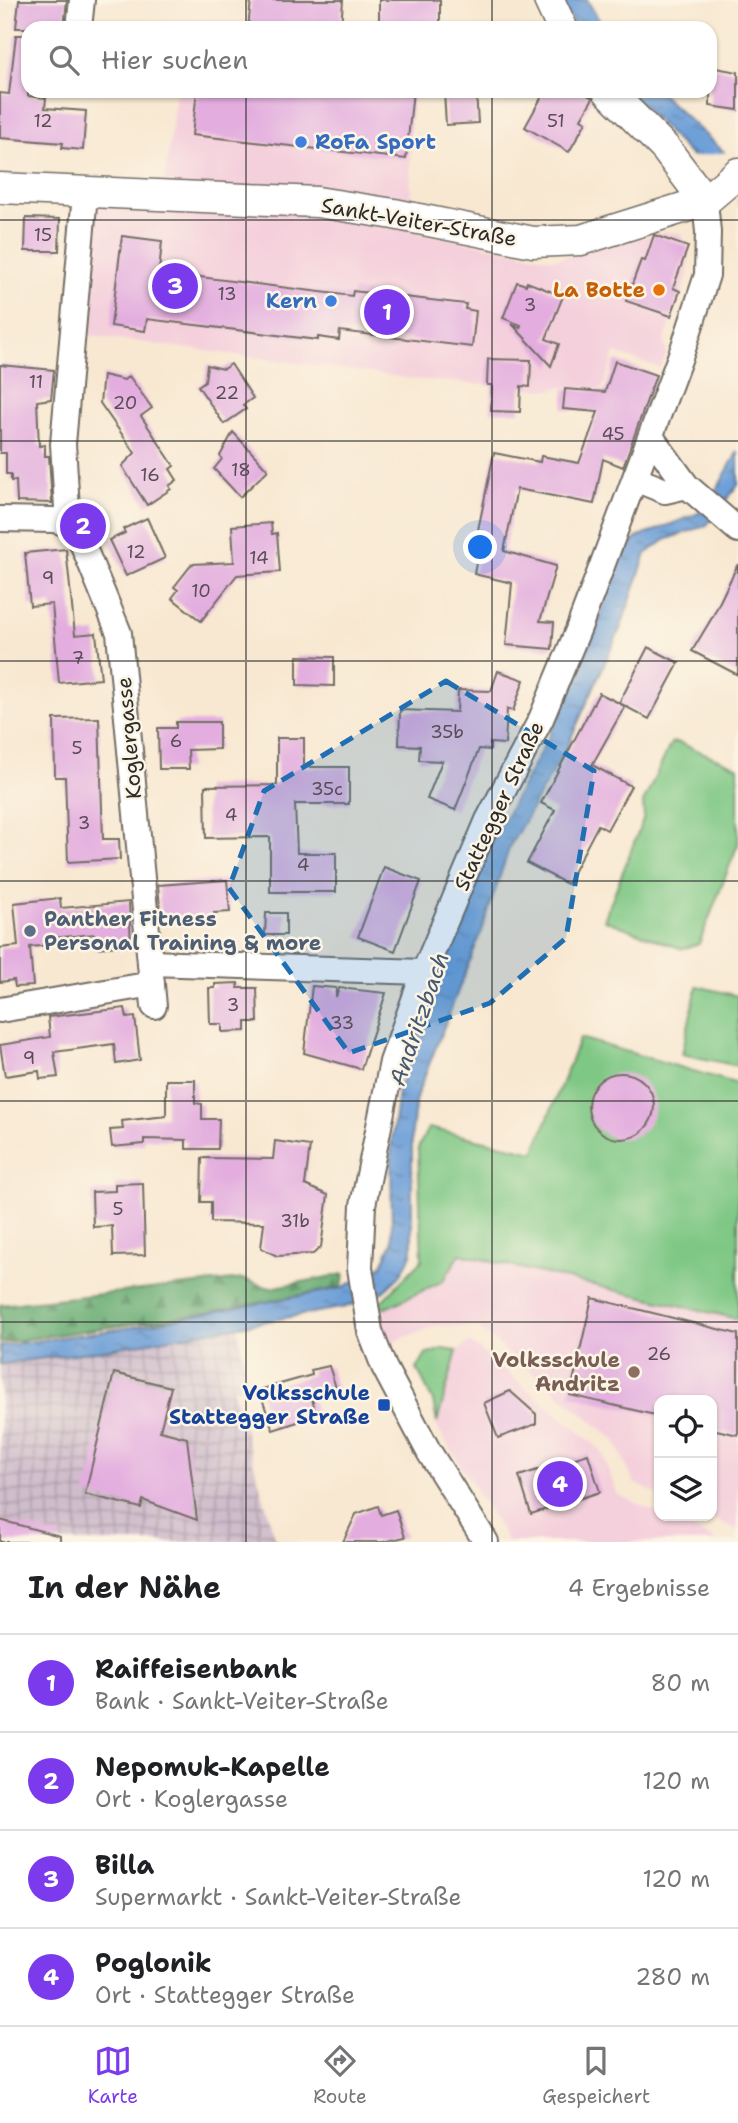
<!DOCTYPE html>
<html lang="de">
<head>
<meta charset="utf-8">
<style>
	:root { --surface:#fff; --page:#f2f2f2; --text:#202124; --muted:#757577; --line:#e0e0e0; --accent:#7c3aed }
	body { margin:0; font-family:"Shantell Sans",sans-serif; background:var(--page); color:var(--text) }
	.controls { position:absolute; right:21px; bottom:21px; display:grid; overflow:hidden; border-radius:14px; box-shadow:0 2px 5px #0004 }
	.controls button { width:63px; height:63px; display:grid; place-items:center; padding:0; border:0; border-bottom:2px solid var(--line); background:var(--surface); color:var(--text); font:35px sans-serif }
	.you { position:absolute; left:481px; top:548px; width:24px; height:24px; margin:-18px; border:5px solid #fff; border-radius:50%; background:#1a73e8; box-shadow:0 0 0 10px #1a73e833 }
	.badge { display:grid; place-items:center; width:46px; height:46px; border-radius:50%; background:var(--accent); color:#fff; font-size:23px; font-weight:700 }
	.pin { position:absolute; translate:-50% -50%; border:4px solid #fff; box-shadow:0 2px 7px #0006 }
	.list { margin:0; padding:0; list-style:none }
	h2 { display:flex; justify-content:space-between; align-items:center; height:91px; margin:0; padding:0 28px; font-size:30px }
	h2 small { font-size:23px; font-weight:400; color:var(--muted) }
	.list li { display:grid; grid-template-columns:46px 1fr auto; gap:21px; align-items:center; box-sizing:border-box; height:98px; padding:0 28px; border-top:2px solid var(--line) }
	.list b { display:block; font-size:26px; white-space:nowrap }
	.list p { margin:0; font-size:23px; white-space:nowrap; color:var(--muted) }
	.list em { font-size:23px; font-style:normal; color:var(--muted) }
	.icon { flex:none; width:38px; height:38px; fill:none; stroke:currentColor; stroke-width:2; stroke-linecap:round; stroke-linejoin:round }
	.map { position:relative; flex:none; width:738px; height:1542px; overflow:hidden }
	.search { position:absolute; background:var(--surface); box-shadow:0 2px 5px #0004; left:21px; right:21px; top:21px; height:77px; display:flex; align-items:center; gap:18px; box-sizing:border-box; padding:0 24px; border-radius:21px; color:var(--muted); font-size:26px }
	.sheet { height:483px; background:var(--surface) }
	nav { display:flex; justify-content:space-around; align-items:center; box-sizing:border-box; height:98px; border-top:2px solid var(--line); background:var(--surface); font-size:19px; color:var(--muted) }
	nav a { display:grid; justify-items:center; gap:4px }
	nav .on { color:var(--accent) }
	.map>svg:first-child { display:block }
	.built { fill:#f4cfdc }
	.industrial { fill:url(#industrial-grid) }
	.grass { fill:#7ec784; stroke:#547958; stroke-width:2 }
	.forest { fill:url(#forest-firs); stroke:#486c4e; stroke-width:2 }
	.water { fill:url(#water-ripples); stroke:#4c6582; stroke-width:2 }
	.pier { fill:#f8e8d1 }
	.building { fill:#e3aedf }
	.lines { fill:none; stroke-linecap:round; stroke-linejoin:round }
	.minor-casing { stroke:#736d65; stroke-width:28 }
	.major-casing { stroke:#736d65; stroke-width:33 }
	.minor { stroke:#fff; stroke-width:24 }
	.major { stroke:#fff; stroke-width:30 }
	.marked { fill:#1f6fb2; fill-opacity:0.2; stroke:#1f6fb2; stroke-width:5; stroke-dasharray:14 9; stroke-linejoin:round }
	.grid { fill:none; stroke:#2b2b2b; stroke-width:2; stroke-opacity:0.55 }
	.shop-dot { fill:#3f7fe0; stroke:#fcf5e5; stroke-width:2.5 }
	.food-dot { fill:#e8710a; stroke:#fcf5e5; stroke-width:2.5 }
	.service-dot { fill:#5c6f8a; stroke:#fcf5e5; stroke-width:2.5 }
	.education-dot { fill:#8d6e63; stroke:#fcf5e5; stroke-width:2.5 }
	.transit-dot { fill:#1a4fb4; stroke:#fcf5e5; stroke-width:2.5 }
	.labels { text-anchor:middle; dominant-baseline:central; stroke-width:5; stroke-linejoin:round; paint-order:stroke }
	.number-label { font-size:18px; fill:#594c58 }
	.shop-label { font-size:21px; font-weight:bold; fill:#366cbe; stroke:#fcf5e5; text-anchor:start }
	.street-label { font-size:21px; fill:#2b2b2b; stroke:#fcf5e5 }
	.food-label { font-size:21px; font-weight:bold; fill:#c56008; stroke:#fcf5e5; text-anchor:end }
	.service-label { font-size:21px; font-weight:bold; fill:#4e5e75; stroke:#fcf5e5; text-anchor:start }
	.education-label { font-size:21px; font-weight:bold; fill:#785e54; stroke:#fcf5e5; text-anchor:end }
	.transit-label { font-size:21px; font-weight:bold; fill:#164399; stroke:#fcf5e5; text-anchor:end }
	.water-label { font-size:23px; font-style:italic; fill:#455970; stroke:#fcf5e5 }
</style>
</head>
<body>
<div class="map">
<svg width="738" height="1542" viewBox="0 0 738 1542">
	<defs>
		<pattern id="industrial-grid" width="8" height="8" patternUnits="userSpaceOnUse" patternTransform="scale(1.75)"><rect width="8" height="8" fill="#d0bdcc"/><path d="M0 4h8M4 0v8" fill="none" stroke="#a99aa6"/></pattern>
		<pattern id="forest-firs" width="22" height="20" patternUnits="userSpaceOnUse" patternTransform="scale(1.75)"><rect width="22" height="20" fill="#66ac72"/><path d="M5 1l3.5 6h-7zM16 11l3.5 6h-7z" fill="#548c5e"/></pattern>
		<pattern id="water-ripples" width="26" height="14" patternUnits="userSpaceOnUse" patternTransform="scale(1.75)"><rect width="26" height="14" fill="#6d9fd8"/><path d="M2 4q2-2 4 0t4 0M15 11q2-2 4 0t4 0" fill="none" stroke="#5a82af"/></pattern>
	</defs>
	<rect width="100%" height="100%" fill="#fcf5e5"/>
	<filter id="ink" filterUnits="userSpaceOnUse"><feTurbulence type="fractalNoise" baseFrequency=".0143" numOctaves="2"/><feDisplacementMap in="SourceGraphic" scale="14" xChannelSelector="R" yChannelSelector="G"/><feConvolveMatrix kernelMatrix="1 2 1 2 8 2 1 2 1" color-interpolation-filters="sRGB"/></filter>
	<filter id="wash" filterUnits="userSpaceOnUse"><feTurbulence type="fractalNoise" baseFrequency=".00686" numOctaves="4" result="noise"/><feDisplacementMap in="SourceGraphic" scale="28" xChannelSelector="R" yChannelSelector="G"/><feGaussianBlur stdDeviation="1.57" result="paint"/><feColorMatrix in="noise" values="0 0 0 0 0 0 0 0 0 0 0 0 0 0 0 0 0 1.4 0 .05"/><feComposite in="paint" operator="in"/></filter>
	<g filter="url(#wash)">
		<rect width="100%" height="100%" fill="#f8e8d1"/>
		<!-- built -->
		<g class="built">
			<path d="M176 92 410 116 411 231 554 259 663 232 680 233 689 248 688 275 664 341 667 354 660 368 615 353 602 390 562 387 551 390 414 379 88 335 99 200 162 203Z"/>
			<path d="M460 1254 738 1319V1530L706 1516H712V1400H659V1495L634 1483 615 1440 478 1328 438 1325 389 1343 377 1306Z"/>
			<path d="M470 1342 601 1450 617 1494 719 1542H508L436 1426 457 1351Z"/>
		</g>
		<!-- industrial -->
		<path class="industrial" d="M236 1317 247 1385 233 1390 276 1542H0V1355Z"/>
		<!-- grass -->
		<g class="grass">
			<path d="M677 742 738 767V844L699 944 682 949 604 920 644 817 643 803 671 743Z"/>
			<path d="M697 986 738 996V1066L682 1054Z"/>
			<path d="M580 1038 738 1084V1319L460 1254 443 1281 386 1308 377 1306 422 1260 418 1148 428 1128 534 1152Z"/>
			<path d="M442 1349 457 1351 437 1422 433 1401 417 1369 425 1355Z"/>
		</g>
		<!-- forest -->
		<path class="forest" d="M344 1274 342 1287 206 1313 0 1343V1305L243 1279 270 1288Z"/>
		<!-- water -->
		<g class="water">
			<path d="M561 0H587L604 28H575Z"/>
			<path d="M628 91H658L738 165V204Z"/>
			<path d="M738 451V485L707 525 665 540 646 554 621 627 567 747 510 846 482 930 416 1098 412 1131V1253L400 1276 383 1292 346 1307 104 1350 0 1364V1346L133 1327 342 1288 381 1267 392 1243 391 1146 398 1091 425 1010 488 849 549 736 595 632 617 564 636 538 699 513 717 489Z"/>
		</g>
		<!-- pier -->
		<path class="pier" d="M728 152 738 160V208L687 158Z"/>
		<g id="blocks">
			<!-- building -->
			<g class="building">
				<path d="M19 0H67L64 28H16Z"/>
				<path d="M251 0H343L341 28H248Z"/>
				<rect x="379" y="0" width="61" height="28"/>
				<path d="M16 35H28V96L46 98 45 108 86 111 83 150 62 148 63 143 0 138V93L9 94Z"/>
				<path d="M710 67 738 72V110L710 106Z"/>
				<path d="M197 91H413L406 159 192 135Z"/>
				<path d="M444 91H476L478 123 446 125Z"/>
				<path d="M545 91H580L593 98 581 119 586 122 569 152 525 127Z"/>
				<path d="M26 218 60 219 59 251H25Z"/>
				<path d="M654 235 688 247 673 288 680 291 671 316 626 301 641 260 645 261Z"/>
				<path d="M122 236 162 241 159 272 352 296 353 291 466 304 465 309 476 311 472 347 340 331 339 340 318 337V340L147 319 145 331 111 326Z"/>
				<path d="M517 282 526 285 527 282 563 296 546 339 559 344 551 366 512 324 520 328 521 325 503 318Z"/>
				<path d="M488 359 531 360 530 387 521 386 520 412 491 411 492 385H487Z"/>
				<path d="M615 361 656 375 623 467 603 459 594 504 517 489 504 551 556 566 540 621 554 622 552 649 506 645 512 583 474 574 482 531 478 530 494 453 540 462 541 456 579 463 598 412 563 409 565 389 605 392Z"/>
				<path d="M231 364 253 398 243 405 246 409 224 424 198 386 205 381 207 365 223 369Z"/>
				<path d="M0 365 54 370 51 399 37 401 39 446 45 445V456H49L52 503 17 502 16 480 11 481V474H6V453H0Z"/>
				<path d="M103 375 124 380 129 376 152 408 141 416 174 466 170 469 177 480 169 486 171 489 147 505 122 466 135 453 100 403Z"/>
				<path d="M233 432 268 470 240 497 214 469 222 459 220 456Z"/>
				<path d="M147 518 165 558 126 576 109 540 125 533 123 529Z"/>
				<path d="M271 523 272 534 277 533 280 572 237 575 201 621 172 598 178 590 174 587 192 564 234 562 232 526Z"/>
				<path d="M66 549 75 635 96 633 101 679 59 683 52 604 30 606 25 553Z"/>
				<path d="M738 564V675L692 651 713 616Z"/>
				<path d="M648 647 679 663 649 719 619 703Z"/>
				<path d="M297 656 334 657V686L297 685Z"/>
				<path d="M498 671 524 680 513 711 507 709 505 744 490 743V750L479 749 455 810 427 799 442 761 419 760 420 746 399 745 400 710 457 712 458 690 491 691Z"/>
				<path d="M599 693 625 706 592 765 631 786 607 830 598 825 567 884 527 863 555 810 541 803Z"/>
				<path d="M99 718 103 839H119L120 859 68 862 65 777H55L54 719Z"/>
				<path d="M176 722H219V749L188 750 189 769H159L158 728H176Z"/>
				<path d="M277 738H304V767H349V804H295L297 853H336V892H270V837L206 838 205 786 277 785Z"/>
				<path d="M384 867 421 881 395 951 358 937Z"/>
				<path d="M227 880 230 912 214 913V921L181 923V918L161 919 158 885Z"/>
				<path d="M60 898 61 908 129 902 131 945 96 948 95 934 51 938V945L30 947 33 986 15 987 14 980 0 982V948L18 946 14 903Z"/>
				<path d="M266 913H286V935H265Z"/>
				<path d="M238 983V988H257L258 1022H246V1031L222 1032V1024H210L209 988H215V984Z"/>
				<path d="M312 986 336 988V997L339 988 386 993 361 1069 304 1053Z"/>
				<path d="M125 1008 127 1018 135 1017 140 1060 116 1064 114 1044 54 1052 58 1077 40 1079 39 1071 5 1076 0 1045 50 1037 48 1017Z"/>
				<circle cx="621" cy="1106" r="33"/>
				<path d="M166 1080H195V1103L202 1104V1119H219L218 1149H186V1140L144 1139V1144L112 1147 110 1130 123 1129 122 1121 166 1116Z"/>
				<path d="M275 1141 310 1146 305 1185 328 1195 321 1247 313 1254 277 1256 261 1248 264 1223 211 1222V1202H201L202 1158 273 1159Z"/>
				<path d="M143 1183 145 1255 113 1256 112 1226 93 1227 92 1192 115 1191V1184Z"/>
				<path d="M592 1298 738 1334V1435L712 1429V1400H659V1416L570 1395Z"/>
				<path d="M329 1366 337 1391 312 1398 316 1416 273 1430 259 1390 312 1375 311 1370Z"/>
				<path d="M114 1373 171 1387 160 1431 187 1438 197 1520 143 1500 141 1508 85 1494Z"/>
				<path d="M510 1391 536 1414V1424L498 1438 484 1403Z"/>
				<path d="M588 1454 600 1492 531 1514 519 1476Z"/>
				<path d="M378 1506 381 1515 396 1510 405 1537 383 1542H343L356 1514Z"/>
				<path d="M0 1520 60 1536V1542H0Z"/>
			</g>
		</g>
	</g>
	<g filter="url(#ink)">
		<use href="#blocks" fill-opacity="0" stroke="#736d65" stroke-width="2"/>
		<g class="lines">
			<!-- minor casing -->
			<g class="minor-casing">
				<g id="minor">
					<path d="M79 28 82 0"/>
					<path d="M652 438 687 486 738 530"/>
					<path d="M635 479 665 491 687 486"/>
					<path d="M0 519 54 520 68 524 80 538 119 633 154 1006"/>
					<path d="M68 524 63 444 85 194"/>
					<path d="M150 963 424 972"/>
					<path d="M0 1010 152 984"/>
					<path d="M486 1542 429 1452 384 1367 370 1331 360 1268 363 1205 392 1062 424 972 488 820 541 719 578 630 683 349 707 275 708 232 705 201"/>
				</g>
			</g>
			<!-- major casing -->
			<g class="major-casing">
				<g id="major">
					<path d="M549 0 562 28"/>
					<path d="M608 91 665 148 705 201"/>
					<path d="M0 188 317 202 394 214 533 242 581 240 705 201 738 173"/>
				</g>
			</g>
			<!-- minor -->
			<use href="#minor" class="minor"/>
			<!-- major -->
			<use href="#major" class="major"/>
		</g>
	</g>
	<!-- marked area -->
	<path class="marked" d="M446 681 594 771 566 938 490 1003 349 1053 229 888 264 791Z"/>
	<!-- grid -->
	<path class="grid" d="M246 0V28M492 0V28M246 91V1542M492 91V1542M0 220H738M0 441H738M0 661H738M0 881H738M0 1101H738M0 1322H738"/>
	<!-- markers -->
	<g class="shop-dot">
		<circle cx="301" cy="142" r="7"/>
		<circle cx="331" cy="301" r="7"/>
	</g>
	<circle class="food-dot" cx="659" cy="290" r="7"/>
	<circle class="service-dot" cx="30" cy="931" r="7"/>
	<circle class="education-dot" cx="634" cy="1372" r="7"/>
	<rect class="transit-dot" x="377" y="1398" width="14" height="14" rx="3.5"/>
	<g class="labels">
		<!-- number labels -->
		<g class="number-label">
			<text x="43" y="121">12</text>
			<text x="556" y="121">51</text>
			<text x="43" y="235">15</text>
			<text x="227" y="294">13</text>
			<text x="530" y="305">3</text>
			<text x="36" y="382">11</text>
			<text x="227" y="393">22</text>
			<text x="125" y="403">20</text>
			<text x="613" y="434">45</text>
			<text x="241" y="470">18</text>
			<text x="150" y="475">16</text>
			<text x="136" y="552">12</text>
			<text x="259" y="558">14</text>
			<text x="48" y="578">9</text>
			<text x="201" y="591">10</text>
			<text x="78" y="658">7</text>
			<text x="447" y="732">35b</text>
			<text x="176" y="741">6</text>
			<text x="77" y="748">5</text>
			<text x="327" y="789">35c</text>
			<text x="231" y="815">4</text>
			<text x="84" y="823">3</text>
			<text x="303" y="865">4</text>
			<text x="233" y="1005">3</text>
			<text x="342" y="1023">33</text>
			<text x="29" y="1058">9</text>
			<text x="118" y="1209">5</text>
			<text x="295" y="1221">31b</text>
			<text x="659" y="1354">26</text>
		</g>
		<!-- shop labels -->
		<g class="shop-label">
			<text x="315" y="142">RoFa Sport</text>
			<text x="317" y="301" text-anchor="end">Kern</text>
		</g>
		<!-- street labels -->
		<g class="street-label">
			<text transform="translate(419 222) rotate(10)">Sankt-Veiter-Straße</text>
			<text transform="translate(129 738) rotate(-95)">Koglergasse</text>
			<text transform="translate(499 806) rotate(-65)">Stattegger Straße</text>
		</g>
		<!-- food labels -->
		<g class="food-label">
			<text x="645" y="290">La Botte</text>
		</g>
		<!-- service labels -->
		<g class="service-label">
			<text x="44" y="919">Panther Fitness<tspan x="44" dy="24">Personal Training &amp; more</tspan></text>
		</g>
		<!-- education labels -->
		<g class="education-label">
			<text x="620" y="1360">Volksschule<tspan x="620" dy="24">Andritz</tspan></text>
		</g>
		<!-- transit labels -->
		<g class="transit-label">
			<text x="370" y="1393">Volksschule<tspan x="370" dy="24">Stattegger Straße</tspan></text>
		</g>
		<!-- water labels -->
		<g class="water-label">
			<text transform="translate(419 1019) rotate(-71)">Andritzbach</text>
		</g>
	</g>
</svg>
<div class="controls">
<button><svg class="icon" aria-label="locate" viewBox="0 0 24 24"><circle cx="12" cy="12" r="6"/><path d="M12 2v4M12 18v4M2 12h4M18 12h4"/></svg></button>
<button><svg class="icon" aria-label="layers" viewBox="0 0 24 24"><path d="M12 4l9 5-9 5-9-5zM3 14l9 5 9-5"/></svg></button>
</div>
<div class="you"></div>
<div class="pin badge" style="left:387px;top:312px">1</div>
<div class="pin badge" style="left:83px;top:526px">2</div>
<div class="pin badge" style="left:175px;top:286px">3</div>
<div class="pin badge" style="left:560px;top:1484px">4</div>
<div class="search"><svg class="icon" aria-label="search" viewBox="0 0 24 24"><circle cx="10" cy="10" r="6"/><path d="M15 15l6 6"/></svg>Hier suchen</div>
</div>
<section class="sheet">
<h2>In der Nähe<small>4 Ergebnisse</small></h2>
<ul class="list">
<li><span class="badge">1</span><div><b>Raiffeisenbank</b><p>Bank · Sankt-Veiter-Straße</p></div><em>80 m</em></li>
<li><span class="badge">2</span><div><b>Nepomuk-Kapelle</b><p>Ort · Koglergasse</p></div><em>120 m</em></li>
<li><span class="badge">3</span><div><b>Billa</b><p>Supermarkt · Sankt-Veiter-Straße</p></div><em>120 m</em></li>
<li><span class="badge">4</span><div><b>Poglonik</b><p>Ort · Stattegger Straße</p></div><em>280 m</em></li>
</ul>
</section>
<nav>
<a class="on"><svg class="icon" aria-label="map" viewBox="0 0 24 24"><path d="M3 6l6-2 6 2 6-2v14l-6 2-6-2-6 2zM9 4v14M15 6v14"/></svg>Karte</a>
<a><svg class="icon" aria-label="directions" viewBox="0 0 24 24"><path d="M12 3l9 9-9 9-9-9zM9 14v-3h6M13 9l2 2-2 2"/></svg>Route</a>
<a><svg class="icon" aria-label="saved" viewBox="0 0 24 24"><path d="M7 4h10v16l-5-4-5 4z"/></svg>Gespeichert</a>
</nav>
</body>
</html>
